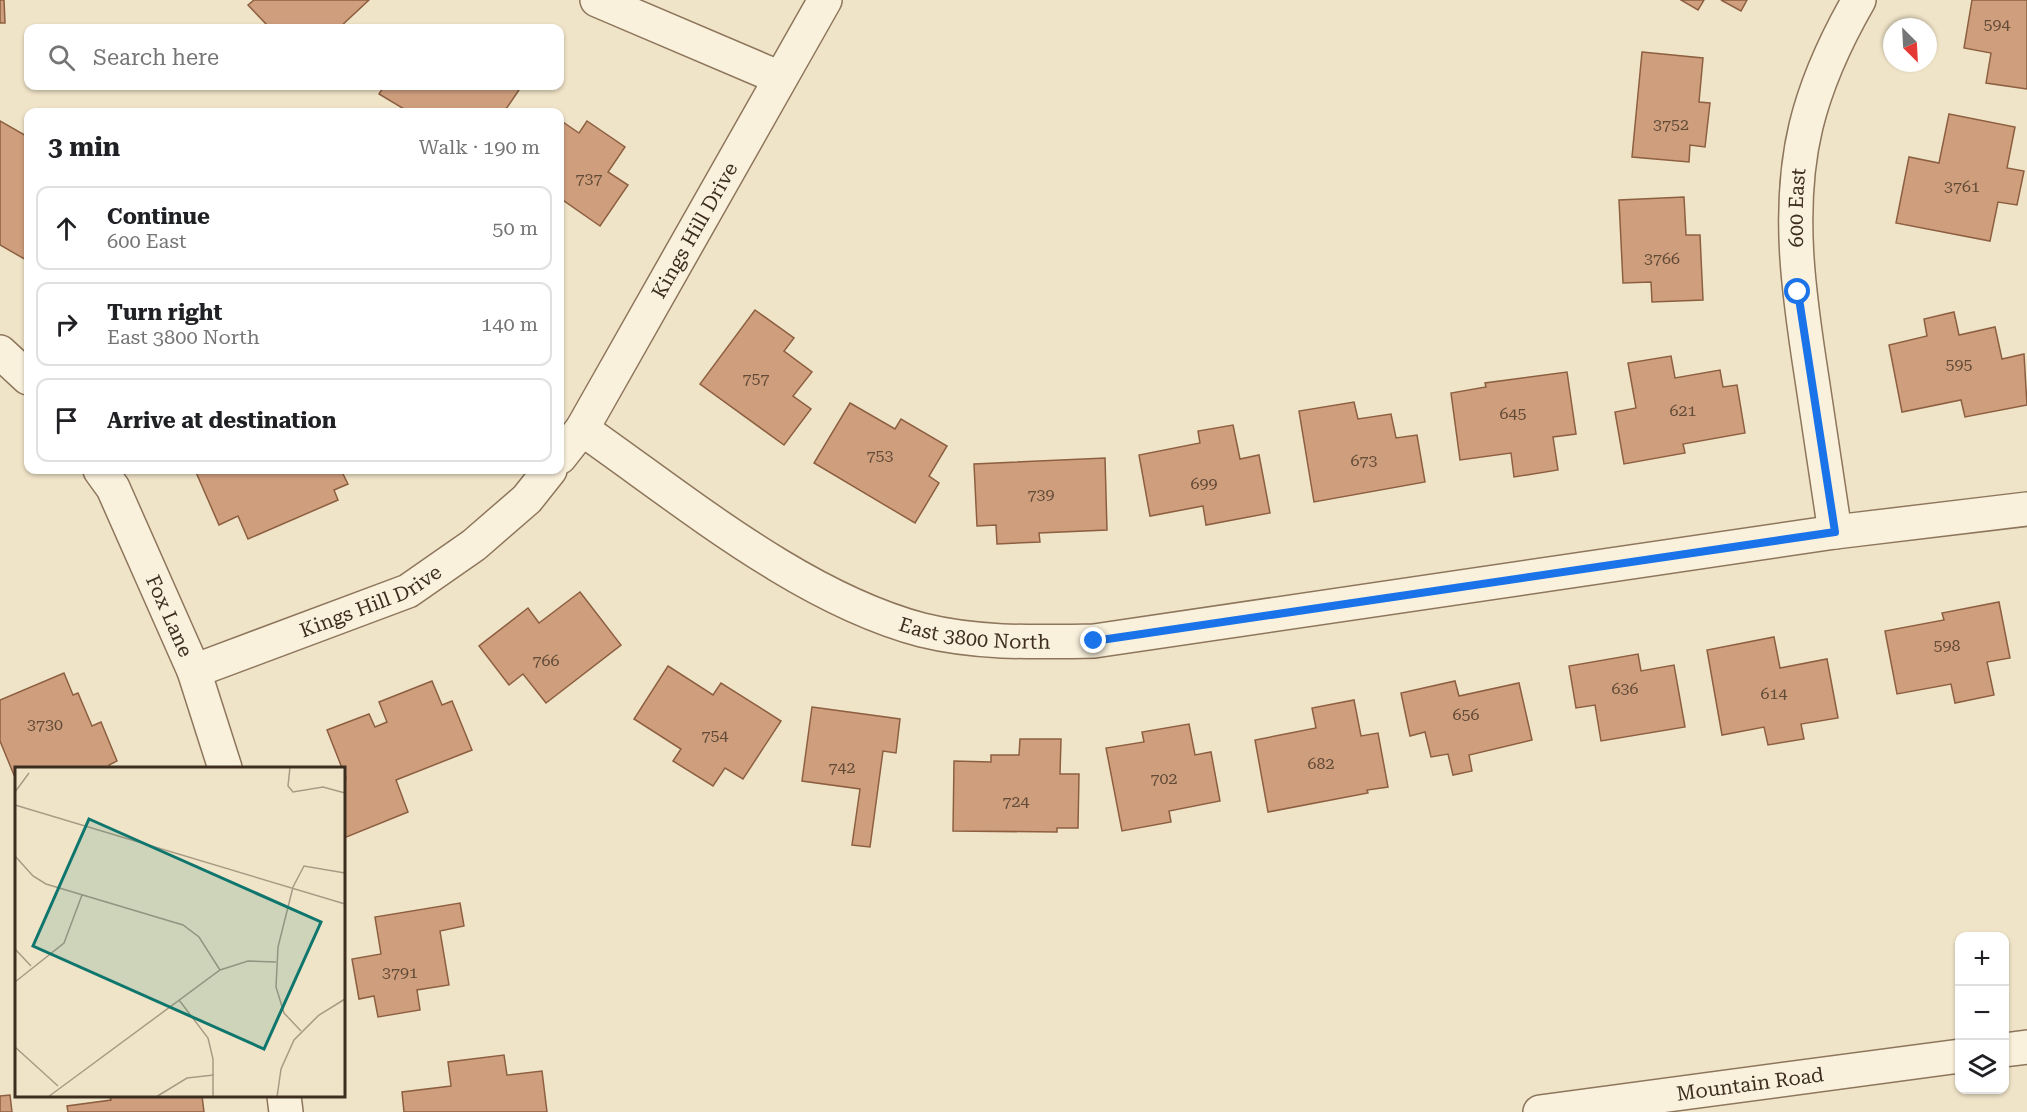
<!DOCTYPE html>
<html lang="en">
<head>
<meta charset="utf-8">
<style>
	:root { --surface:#fff; --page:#f6f6f6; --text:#202124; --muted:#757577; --line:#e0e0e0 }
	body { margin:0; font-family:"Roboto Serif",serif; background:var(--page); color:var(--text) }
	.controls { position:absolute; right:18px; bottom:18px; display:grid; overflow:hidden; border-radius:12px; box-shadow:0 2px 4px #0004 }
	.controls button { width:54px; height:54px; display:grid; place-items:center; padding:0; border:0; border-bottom:2px solid var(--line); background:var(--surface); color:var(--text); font:30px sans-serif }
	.compass { position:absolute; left:1883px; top:18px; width:54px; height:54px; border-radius:50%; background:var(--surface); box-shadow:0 2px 4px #0004; rotate:156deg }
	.stop { position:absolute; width:18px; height:18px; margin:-14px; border:4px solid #1a73e8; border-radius:50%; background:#fff }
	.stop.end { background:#1a73e8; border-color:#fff; box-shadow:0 2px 6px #0008 }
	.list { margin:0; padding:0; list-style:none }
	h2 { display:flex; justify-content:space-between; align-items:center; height:78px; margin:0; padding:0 24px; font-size:26px }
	h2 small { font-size:20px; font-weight:400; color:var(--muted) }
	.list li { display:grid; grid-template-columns:39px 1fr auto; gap:18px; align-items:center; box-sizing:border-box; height:84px; margin:0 12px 12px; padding:0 12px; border:2px solid var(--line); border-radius:12px }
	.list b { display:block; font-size:22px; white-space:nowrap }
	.list p { margin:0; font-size:20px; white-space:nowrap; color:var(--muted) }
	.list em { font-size:20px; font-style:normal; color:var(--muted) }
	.icon { flex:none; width:33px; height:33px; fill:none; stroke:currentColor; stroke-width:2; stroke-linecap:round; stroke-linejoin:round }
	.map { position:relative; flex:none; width:2027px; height:1112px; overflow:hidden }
	.search { position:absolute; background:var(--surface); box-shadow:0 2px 4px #0004; left:24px; top:24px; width:540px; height:66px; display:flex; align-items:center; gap:15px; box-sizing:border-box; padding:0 21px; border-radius:12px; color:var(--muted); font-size:22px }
	.panel { position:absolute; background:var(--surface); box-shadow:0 2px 4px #0004; left:24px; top:108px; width:540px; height:366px; border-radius:12px }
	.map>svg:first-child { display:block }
	.building { fill:#cf9f7d; stroke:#8d5f41; stroke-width:1.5 }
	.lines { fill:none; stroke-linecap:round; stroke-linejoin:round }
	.minor-casing { stroke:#8d765c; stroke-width:36 }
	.tertiary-casing { stroke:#8d765c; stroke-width:36 }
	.minor { stroke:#faf1dc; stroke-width:33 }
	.tertiary { stroke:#faf1dc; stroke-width:33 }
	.route { stroke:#1a73e8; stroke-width:8 }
	.labels { text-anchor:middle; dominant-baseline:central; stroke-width:5; stroke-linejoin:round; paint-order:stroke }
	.number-label { font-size:16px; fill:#624a37 }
	.street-label { font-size:20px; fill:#3d2e20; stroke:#f7eed8 }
	.inset-road { fill:none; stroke:#a89b85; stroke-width:1.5 }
	.view { fill:#0f766e; fill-opacity:0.15; stroke:#0f766e; stroke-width:3 }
	.inset-edge { fill:none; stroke:#3d2e20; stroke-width:3 }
</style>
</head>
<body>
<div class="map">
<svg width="2027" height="1112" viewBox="0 0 2027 1112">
	<rect width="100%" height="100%" fill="#f0e4c8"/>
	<!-- building -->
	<g class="building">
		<path d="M0 0H4L5 23H0Z"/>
		<path d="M254 0H369L339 28H261L266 24 248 5Z"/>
		<path d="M1681 0H1704L1698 10Z"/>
		<path d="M1721 0H1747L1741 11Z"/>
		<path d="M1972 0H2027V89L1986 83 1991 53 1964 48Z"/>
		<path d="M1642 52 1703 58 1699 102 1710 103 1705 147 1690 145 1689 162 1632 157Z"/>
		<path d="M384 86H512L519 90 504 112H409L379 94Z"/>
		<path d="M1949 114 2015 127 2007 168 2024 171 2017 205 1998 202 1990 241 1896 223 1909 157 1939 163Z"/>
		<path d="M560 120 579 133 587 121 625 147 608 172 628 185 600 226 560 198Z"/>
		<path d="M0 121 28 137V261L0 245Z"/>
		<path d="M1684 197 1686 235H1700L1703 300 1652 302 1651 282 1623 283 1619 200Z"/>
		<path d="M755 310 794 338 784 351 812 372 793 396 811 409 784 445 700 384Z"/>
		<path d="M1954 312 1959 335 1995 327 2002 359 2024 354 2027 405 1965 417 1961 400 1902 412 1889 345 1927 336 1924 319Z"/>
		<path d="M1671 356 1675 378 1720 370 1723 387 1737 385 1745 433 1683 444 1685 453 1624 464 1615 412 1636 408 1628 363Z"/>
		<path d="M1567 372 1576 434 1553 437 1558 470 1514 477 1511 453 1460 460 1451 393 1486 387 1485 383Z"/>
		<path d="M1354 402 1358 419 1391 414 1396 438 1417 435 1425 482 1314 502 1299 411Z"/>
		<path d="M850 403 895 429 901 419 947 446 929 476 939 483 915 523 814 463Z"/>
		<path d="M1233 425 1240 459 1259 455 1270 513 1206 525 1203 506 1150 516 1139 455 1200 443 1198 431Z"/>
		<path d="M1105 458 1107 530 1039 533 1040 542 997 544 996 525 977 526 974 464Z"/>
		<path d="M195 470H341L348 484 334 490 338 500 248 539 238 516 219 525Z"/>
		<path d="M580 592 621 645 546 703 523 674 509 685 479 646 528 608 539 623Z"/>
		<path d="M1999 602 2010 658 1987 662 1994 695 1955 703 1951 684 1897 694 1885 631 1944 620 1942 613Z"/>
		<path d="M1774 637 1780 668 1827 659 1838 718 1801 724 1804 739 1768 745 1764 727 1722 735 1707 650Z"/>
		<path d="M1638 654 1641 671 1674 665 1685 727 1601 741 1595 705 1576 708 1569 666Z"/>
		<path d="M668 666 713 695 721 683 781 721 743 779 725 768 713 786 673 761 681 749 634 719Z"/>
		<path d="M64 673 73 695 78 693 92 726 101 722 117 761 109 765 111 768H16V780L0 741V700Z"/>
		<path d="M432 681 442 705 452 701 472 750 396 780 408 812 344 838V779L346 778 327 730 369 714 375 727 387 722 379 702Z"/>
		<path d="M1455 681 1459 696 1519 683 1532 740 1469 755 1472 771 1453 775 1448 754 1431 757 1425 732 1410 736 1401 693Z"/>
		<path d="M1354 700 1361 736 1378 733 1388 787 1367 790 1368 793 1268 812 1255 740 1316 728 1312 708Z"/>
		<path d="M812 707 900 719 896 753 883 751 870 847 852 845 860 789 802 781Z"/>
		<path d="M1189 724 1195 755 1211 752 1220 801 1169 811 1171 822 1122 831 1106 748 1144 742 1142 732Z"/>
		<path d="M1020 739H1061L1060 774H1079L1078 828H1057V832L953 831 954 761 991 762V755H1019Z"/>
		<path d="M460 903 464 926 440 931 449 985 417 990 420 1010 378 1017 374 996 359 999 352 959 381 954 375 917Z"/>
		<path d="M504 1055 507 1075 542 1071 547 1112H404L402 1092 451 1086 448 1062Z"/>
		<path d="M10 1095 12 1112H0V1096Z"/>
		<path d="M110 1096H202L204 1112H68L67 1106 111 1100Z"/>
	</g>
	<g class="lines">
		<!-- minor casing -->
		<g class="minor-casing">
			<g id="minor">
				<path d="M597 0 780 78"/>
				<path d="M0 352 28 378"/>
				<path id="s1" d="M582 429C684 500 801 598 922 630 978 644 1036 642 1094 641L1835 532 2027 509"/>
				<path id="s2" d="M560 457 582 429 825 0"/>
				<path id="s3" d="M100 470 113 488 194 671 225 768"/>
				<path id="s4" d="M1835 532C1827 481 1820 430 1812 379 1799 296 1786 209 1806 126 1817 81 1836 40 1859 0"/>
				<path id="s5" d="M194 671 408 591 474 545 527 499 550 470"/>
				<path d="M284 1096 286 1112"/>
			</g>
		</g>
		<!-- tertiary casing -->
		<g class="tertiary-casing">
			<g id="tertiary">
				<path d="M2004 1050 2027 1047"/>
				<path id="s6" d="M1540 1112 1960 1056"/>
			</g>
		</g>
		<!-- minor -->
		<use href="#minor" class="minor"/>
		<!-- tertiary -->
		<use href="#tertiary" class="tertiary"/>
	</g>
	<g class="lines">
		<!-- route -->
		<path class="route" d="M1094 641 1835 532 1798 292"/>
	</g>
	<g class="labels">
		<!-- number labels -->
		<g class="number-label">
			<text x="1997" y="24">594</text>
			<text x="1671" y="124">3752</text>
			<text x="589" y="178">737</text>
			<text x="1962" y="186">3761</text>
			<text x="1662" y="258">3766</text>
			<text x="1959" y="364">595</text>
			<text x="756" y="378">757</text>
			<text x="1683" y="410">621</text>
			<text x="1513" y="413">645</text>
			<text x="880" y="455">753</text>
			<text x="1364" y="460">673</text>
			<text x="1204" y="483">699</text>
			<text x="1041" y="494">739</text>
			<text x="1947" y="645">598</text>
			<text x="546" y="660">766</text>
			<text x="1625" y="688">636</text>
			<text x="1774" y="693">614</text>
			<text x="1466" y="714">656</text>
			<text x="45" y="724">3730</text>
			<text x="715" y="735">754</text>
			<text x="1321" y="763">682</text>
			<text x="842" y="767">742</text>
			<text x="1164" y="778">702</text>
			<text x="1016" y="801">724</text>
			<text x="400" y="972">3791</text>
		</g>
		<!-- street labels -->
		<g class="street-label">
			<text stroke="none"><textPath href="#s4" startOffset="327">600 East</textPath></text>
			<text stroke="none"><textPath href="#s2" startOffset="264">Kings Hill Drive</textPath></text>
			<text stroke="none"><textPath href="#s5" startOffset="190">Kings Hill Drive</textPath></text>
			<text stroke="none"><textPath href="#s3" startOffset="162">Fox Lane</textPath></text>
			<text stroke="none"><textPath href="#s1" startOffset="450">East 3800 North</textPath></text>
			<text stroke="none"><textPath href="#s6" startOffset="212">Mountain Road</textPath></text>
		</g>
	</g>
	<!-- overview -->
	<g transform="translate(15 767)">
		<rect width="330" height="330" fill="#f0e4c8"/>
		<path class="inset-road" d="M275 0 273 19 278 25 308 20 330 26M0 25 14 6M0 38 330 137M0 89 18 109 31 117 168 158 184 170 205 203M0 182 16 199M0 215 49 176 67 128M164 233 193 271 198 292V330M286 264 269 246 261 220 263 180 278 120 289 99 330 106M0 280 43 319M33 330 205 203 233 194 261 195M141 330 172 311 199 308M262 330 266 302 279 273 304 248 330 232"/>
		<path class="view" d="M74 52 306 155 249 282 18 179Z"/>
		<rect width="330" height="330" class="inset-edge"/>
	</g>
</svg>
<div class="controls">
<button>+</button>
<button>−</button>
<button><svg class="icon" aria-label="layers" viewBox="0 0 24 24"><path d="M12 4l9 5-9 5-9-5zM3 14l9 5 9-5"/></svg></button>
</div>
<svg class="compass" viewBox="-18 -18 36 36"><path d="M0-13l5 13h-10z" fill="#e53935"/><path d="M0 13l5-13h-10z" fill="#757577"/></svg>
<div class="stop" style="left:1798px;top:292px"></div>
<div class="stop end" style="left:1094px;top:641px"></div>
<div class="search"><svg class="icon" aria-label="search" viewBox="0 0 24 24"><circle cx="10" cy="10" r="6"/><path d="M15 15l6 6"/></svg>Search here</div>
<section class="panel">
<h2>3 min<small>Walk · 190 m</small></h2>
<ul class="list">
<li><svg class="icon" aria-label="ahead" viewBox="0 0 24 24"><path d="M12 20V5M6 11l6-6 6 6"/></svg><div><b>Continue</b><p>600 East</p></div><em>50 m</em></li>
<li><svg class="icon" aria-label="right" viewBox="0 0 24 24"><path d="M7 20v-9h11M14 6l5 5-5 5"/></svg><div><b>Turn right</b><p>East 3800 North</p></div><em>140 m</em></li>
<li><svg class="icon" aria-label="arrive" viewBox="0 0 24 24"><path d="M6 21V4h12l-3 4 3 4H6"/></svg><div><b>Arrive at destination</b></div></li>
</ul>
</section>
</div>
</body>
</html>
